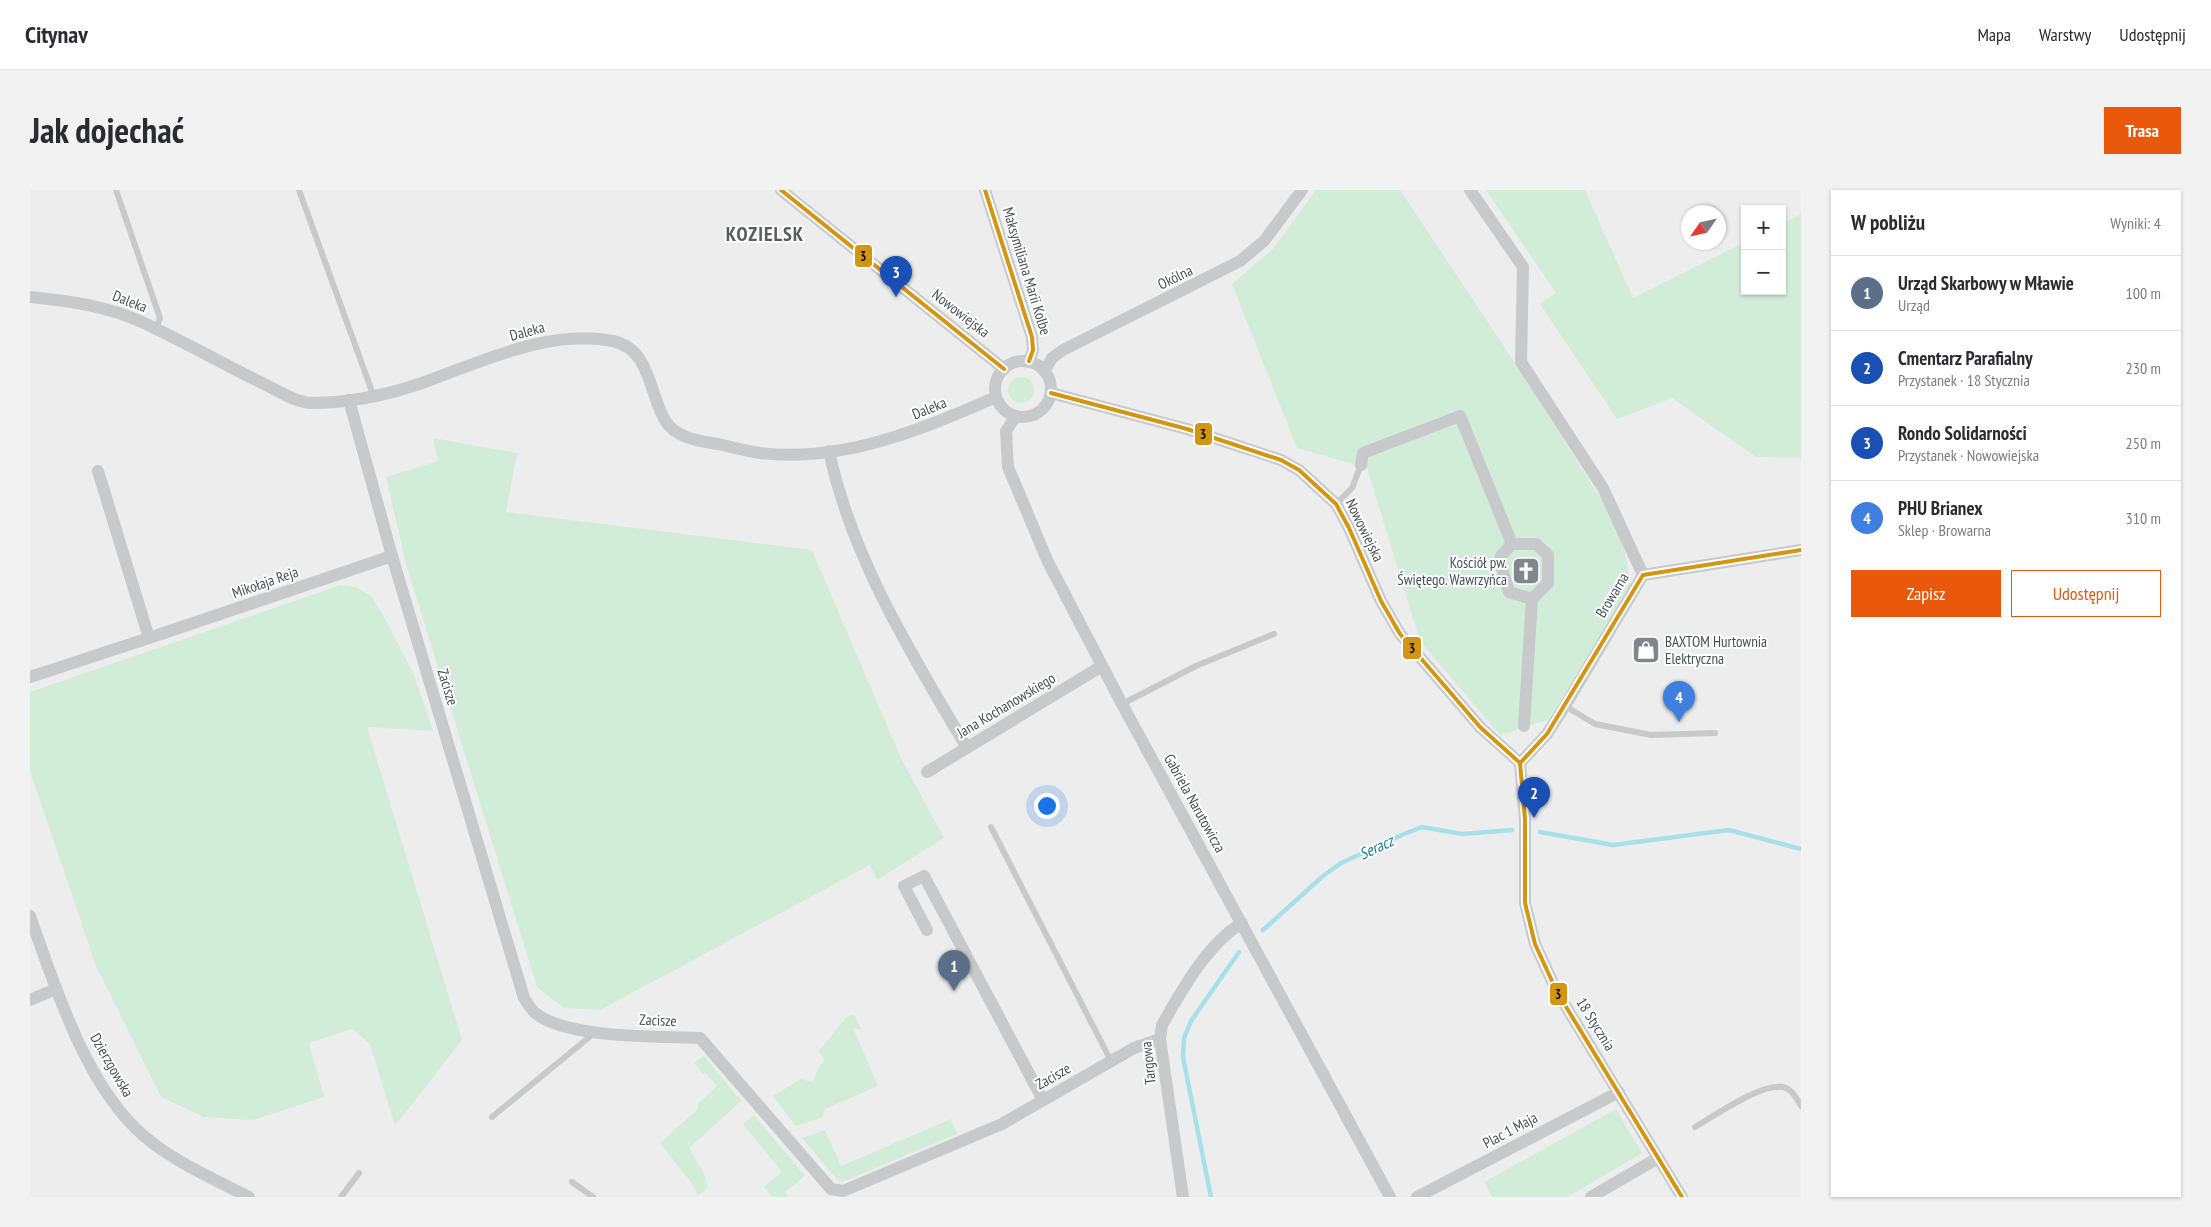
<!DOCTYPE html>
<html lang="pl">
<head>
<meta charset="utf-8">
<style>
	:root { --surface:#fff; --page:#f2f2f3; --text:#2b2b33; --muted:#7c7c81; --line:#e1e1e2; --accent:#ea580c }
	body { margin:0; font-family:"PT Sans Narrow",sans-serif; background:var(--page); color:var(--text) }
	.controls { position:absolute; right:15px; top:15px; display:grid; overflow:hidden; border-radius:0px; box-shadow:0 1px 4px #0004 }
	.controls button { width:45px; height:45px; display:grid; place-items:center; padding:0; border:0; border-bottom:1px solid var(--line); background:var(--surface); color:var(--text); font:25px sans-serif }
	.compass { position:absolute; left:1651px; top:15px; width:45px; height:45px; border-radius:50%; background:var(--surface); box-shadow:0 1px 4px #0004; rotate:236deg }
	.you { position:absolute; left:1016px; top:615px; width:18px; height:18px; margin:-12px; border:4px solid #fff; border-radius:50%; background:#1a73e8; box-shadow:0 0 0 8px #1a73e833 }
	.badge { display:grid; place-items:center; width:32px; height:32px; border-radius:50%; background:var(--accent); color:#fff; font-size:16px; font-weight:700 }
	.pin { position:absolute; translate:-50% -41px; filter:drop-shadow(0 1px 2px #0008) }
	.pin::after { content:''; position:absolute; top:26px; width:18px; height:15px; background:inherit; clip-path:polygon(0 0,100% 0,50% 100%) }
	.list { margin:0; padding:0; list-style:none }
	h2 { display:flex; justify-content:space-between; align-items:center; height:65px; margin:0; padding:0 20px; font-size:21px }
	h2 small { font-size:16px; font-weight:400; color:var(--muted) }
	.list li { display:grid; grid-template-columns:32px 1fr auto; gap:15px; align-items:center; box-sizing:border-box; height:75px; padding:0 20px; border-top:1px solid var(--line) }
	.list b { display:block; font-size:19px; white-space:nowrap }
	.list p { margin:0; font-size:16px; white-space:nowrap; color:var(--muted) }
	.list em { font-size:16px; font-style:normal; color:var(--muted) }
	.actions { display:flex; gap:10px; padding:15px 20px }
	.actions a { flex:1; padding:11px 0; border:1px solid var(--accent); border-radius:0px; text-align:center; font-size:18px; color:var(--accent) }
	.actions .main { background:var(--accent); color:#fff }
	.map { position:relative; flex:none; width:1771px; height:1007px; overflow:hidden; border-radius:0px }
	header { display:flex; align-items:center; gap:30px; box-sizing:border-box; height:70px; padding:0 25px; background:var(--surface); border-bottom:1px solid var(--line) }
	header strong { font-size:24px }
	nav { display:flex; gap:28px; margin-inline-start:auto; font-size:18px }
	.intro { display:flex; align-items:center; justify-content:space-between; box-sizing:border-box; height:120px; padding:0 30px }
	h1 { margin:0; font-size:35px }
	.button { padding:12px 22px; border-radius:0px; background:var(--accent); color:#fff; font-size:18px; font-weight:700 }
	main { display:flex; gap:30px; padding:0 30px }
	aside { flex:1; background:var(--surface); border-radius:0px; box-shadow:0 1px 4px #0004 }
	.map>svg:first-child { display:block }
	.green { fill:#d2ecda }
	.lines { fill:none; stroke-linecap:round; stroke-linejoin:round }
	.stream { stroke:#a7e0e9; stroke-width:4.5 }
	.lane { stroke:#c7c9cb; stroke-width:6 }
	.street { stroke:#c7c9cb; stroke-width:12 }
	.bus-1-casing { stroke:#fff; stroke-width:8 }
	.bus-1 { stroke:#d39512; stroke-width:4 }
	.labels { text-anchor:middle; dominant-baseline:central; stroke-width:4; stroke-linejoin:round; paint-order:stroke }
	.street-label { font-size:15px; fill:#455058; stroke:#fff }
	.poi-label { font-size:15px; fill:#455058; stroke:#fff; text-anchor:end }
	.water-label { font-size:16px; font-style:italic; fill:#137e8f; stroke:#fff }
	.district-label { font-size:20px; font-weight:bold; letter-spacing:1px; fill:#595d60; stroke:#fff }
	.line-badge { stroke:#fff; stroke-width:2 }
	.pale-badge-label { font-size:14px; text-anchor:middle; font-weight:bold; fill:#111 }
</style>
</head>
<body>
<header>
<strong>Citynav</strong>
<nav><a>Mapa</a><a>Warstwy</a><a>Udostępnij</a></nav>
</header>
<div class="intro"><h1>Jak dojechać</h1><a class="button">Trasa</a></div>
<main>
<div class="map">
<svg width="1771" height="1007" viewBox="0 0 1771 1007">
	<rect width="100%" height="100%" fill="#ededed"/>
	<!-- green -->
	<g class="green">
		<path d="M1286 0H1370L1489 179 1591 341 1602 403 1518 530 1470 545 1390 451 1337 278 1267 258 1202 94 1243 59Z"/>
		<path d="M1456 0H1555L1603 108 1715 52V101H1752V34L1771 24V268L1726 267 1642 208 1587 229 1510 114 1526 103Z"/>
		<circle cx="991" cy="200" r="13"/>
		<path d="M403 248 487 263 476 322 782 360 871 568 914 648 847 690 840 675 570 820 534 818 507 797 376 374 356 287 408 271Z"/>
		<path d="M311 395 325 397 341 406 358 434 384 485 403 541 337 537 432 850 365 936 340 854 322 839 279 853 294 907 223 930 174 927 131 907 66 776 0 581V502Z"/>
		<path d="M821 825 825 826 832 840 823 838 848 896 795 919 792 927 766 936 743 906 771 889 782 892 794 869 789 861 816 828Z"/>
		<path d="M674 866 711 911 659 958 674 984 678 997 668 1006 661 992 630 953 669 918 667 915 687 896 675 882 673 884 664 873Z"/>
		<path d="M1586 919 1612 963 1538 1007H1462L1454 992Z"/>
		<path d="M724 925 775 986 755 1002 758 1007H742L734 997 752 982 713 934Z"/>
		<path d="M921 929 927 944 812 992 806 988 772 948 795 940 811 976Z"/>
	</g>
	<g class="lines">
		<!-- stream -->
		<g class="stream">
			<path d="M1510 642 1583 655 1699 640 1771 659"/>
			<path d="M1233 740 1293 686 1311 673 1374 644 1392 637 1432 644 1482 640"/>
			<path d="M1181 1007 1153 867 1154 848 1161 831 1209 762"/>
		</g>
		<!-- lane -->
		<g class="lane">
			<path d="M86 0 130 128 126 139"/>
			<path d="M269 0 344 207"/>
			<path d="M1306 314 1322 298 1331 275"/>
			<path d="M1092 514 1166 476 1244 444"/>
			<path d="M1535 516 1565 534 1621 545 1685 543"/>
			<path d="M961 637 1081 871"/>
			<path d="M462 927 563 844"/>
			<path d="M1665 937C1686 925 1729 894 1753 897 1762 899 1767 909 1771 916"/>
			<path d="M542 992 563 1007"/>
			<path d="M311 1007 329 983"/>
		</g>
		<!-- street -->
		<g class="street">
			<path d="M751 0 974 179"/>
			<path d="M955 0 1002 147 1003 160 999 171"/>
			<path d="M1440 0 1493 77 1491 172 1573 298 1613 385"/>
			<path d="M0 107C39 111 78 116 114 133 152 151 190 172 228 191 244 198 265 213 282 213 320 213 357 205 392 193 451 172 520 138 583 151 621 159 619 205 636 232 648 249 670 251 688 254 702 257 716 261 730 263 813 273 893 239 966 207"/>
			<circle cx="993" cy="199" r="28"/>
			<path d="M1015 180 1022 168 1033 160 1210 71 1234 51 1272 0"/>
			<path d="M1021 203 1157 239 1251 270 1269 280 1306 314 1319 338 1351 411 1370 444 1450 537 1490 573"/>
			<path d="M319 210 362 366 494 808C497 813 501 819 505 823 538 849 628 846 670 848L801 999 813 1001 972 934 1104 858 1130 849"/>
			<path d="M986 226 976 241 978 277 1018 372 1092 514 1360 1007"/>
			<path d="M799 261C822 369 881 463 937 558"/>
			<path d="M1331 275 1333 263 1430 226 1482 354 1471 366 1470 372 1479 402 1502 409 1494 536"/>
			<path d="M1482 354H1506L1518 365V393L1502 409"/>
			<path d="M119 448 362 366"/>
			<path d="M0 487 119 448 68 281"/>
			<path d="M1490 573 1495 629V713L1505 754 1527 802 1652 1007"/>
			<path d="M1490 573 1517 544 1535 516 1613 385 1771 360"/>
			<path d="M897 582 1072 476"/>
			<path d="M0 726C25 796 56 897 114 946 144 972 184 989 219 1007"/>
			<path d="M897 740 874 696 894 686 1013 910"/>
			<path d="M0 810 26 799"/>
			<path d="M1153 1007 1130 849 1132 835C1152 800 1177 754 1212 733"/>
			<path d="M1387 1007 1589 902"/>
			<path d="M1561 1007 1628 968"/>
		</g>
		<!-- bus-1 casing -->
		<g class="bus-1-casing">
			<g id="bus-1">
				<path d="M751 0 974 179"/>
				<path d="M955 0 1002 147 1003 160 999 171"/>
				<path d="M1021 203 1157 239 1251 270 1269 280 1306 314 1319 338 1351 411 1370 444 1450 537 1490 573"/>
				<path d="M1490 573 1495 629V713L1505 754 1527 802 1652 1007"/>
				<path d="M1490 573 1517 544 1613 385 1771 360"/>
			</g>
		</g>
		<!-- bus-1 -->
		<use href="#bus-1" class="bus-1"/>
	</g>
	<!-- icons -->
	<defs>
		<g id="church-square" transform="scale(1.4375)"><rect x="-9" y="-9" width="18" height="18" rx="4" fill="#80878c" stroke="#fff"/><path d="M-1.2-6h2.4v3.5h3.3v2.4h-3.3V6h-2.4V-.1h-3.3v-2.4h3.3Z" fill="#fff"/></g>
		<g id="shop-square" transform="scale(1.4375)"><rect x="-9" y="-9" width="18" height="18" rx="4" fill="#80878c" stroke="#fff"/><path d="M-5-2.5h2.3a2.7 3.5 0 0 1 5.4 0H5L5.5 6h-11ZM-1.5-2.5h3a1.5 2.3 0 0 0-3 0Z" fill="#fff"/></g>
	</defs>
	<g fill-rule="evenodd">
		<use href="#church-square" x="1496" y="381"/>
		<use href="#shop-square" x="1616" y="460"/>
	</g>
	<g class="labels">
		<!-- street labels -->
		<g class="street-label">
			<text transform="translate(997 81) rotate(73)">Maksymiliana Marii Kolbe</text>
			<text transform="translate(1145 87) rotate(-26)">Okólna</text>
			<text transform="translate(100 111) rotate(21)">Daleka</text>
			<text transform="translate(931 123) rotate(38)">Nowowiejska</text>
			<text transform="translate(497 141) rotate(-15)">Daleka</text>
			<text transform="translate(899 218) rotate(-22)">Daleka</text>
			<text transform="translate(1335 340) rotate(64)">Nowowiejska</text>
			<text transform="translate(235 392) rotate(-19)">Mikołaja Reja</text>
			<text transform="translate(1582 405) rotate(-59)">Browarna</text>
			<text transform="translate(418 497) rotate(73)">Zacisze</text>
			<text transform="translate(976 515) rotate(-31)">Jana Kochanowskiego</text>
			<text transform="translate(1165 613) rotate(61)">Gabriela Narutowicza</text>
			<text transform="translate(628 830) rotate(2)">Zacisze</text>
			<text transform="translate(1566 834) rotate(58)">18 Stycznia</text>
			<text transform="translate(1118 873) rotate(-96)">Targowa</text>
			<text transform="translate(82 875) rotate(60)">Dzierzgowska</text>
			<text transform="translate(1023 886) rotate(-30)">Zacisze</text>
			<text transform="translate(1480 940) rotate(-28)">Plac 1 Maja</text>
		</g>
		<!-- poi labels -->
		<g class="poi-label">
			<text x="1477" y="372">Kościół pw.<tspan x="1477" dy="17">Świętego. Wawrzyńca</tspan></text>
			<text x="1635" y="451" text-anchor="start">BAXTOM Hurtownia<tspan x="1635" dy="17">Elektryczna</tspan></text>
		</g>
		<!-- water labels -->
		<g class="water-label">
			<text transform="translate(1346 657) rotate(-25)">Seracz</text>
		</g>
		<!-- district labels -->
		<g class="district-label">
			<text x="735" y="44">KOZIELSK</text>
		</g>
	</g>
	<g class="line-badge">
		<rect x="824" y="54" width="19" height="24" rx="5" fill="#d39512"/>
		<rect x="1164" y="232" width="19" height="24" rx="5" fill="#d39512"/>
		<rect x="1372" y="446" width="20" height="24" rx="5" fill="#d39512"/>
		<rect x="1519" y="792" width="19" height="24" rx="5" fill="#d39512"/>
	</g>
	<g class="pale-badge-label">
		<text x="833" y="71">3</text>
		<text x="1173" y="249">3</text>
		<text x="1382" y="463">3</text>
		<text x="1528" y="809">3</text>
	</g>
</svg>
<div class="controls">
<button>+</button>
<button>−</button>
</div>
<svg class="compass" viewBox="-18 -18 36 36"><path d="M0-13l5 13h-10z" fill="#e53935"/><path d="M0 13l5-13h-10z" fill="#7c7c81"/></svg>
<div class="you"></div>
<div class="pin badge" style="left:924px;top:801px;background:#5c6f8a">1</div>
<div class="pin badge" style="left:1504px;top:628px;background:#1a4fb4">2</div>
<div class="pin badge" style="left:866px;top:107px;background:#1a4fb4">3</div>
<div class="pin badge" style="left:1649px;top:532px;background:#3f7fe0">4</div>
</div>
<aside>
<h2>W pobliżu<small>Wyniki: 4</small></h2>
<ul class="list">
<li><span class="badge" style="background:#5c6f8a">1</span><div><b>Urząd Skarbowy w Mławie</b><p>Urząd</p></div><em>100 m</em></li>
<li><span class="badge" style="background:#1a4fb4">2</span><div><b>Cmentarz Parafialny</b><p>Przystanek · 18 Stycznia</p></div><em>230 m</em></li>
<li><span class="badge" style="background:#1a4fb4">3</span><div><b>Rondo Solidarności</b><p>Przystanek · Nowowiejska</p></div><em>250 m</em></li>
<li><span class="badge" style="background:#3f7fe0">4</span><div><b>PHU Brianex</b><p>Sklep · Browarna</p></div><em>310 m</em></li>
</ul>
<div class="actions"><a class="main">Zapisz</a><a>Udostępnij</a></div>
</aside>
</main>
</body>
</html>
